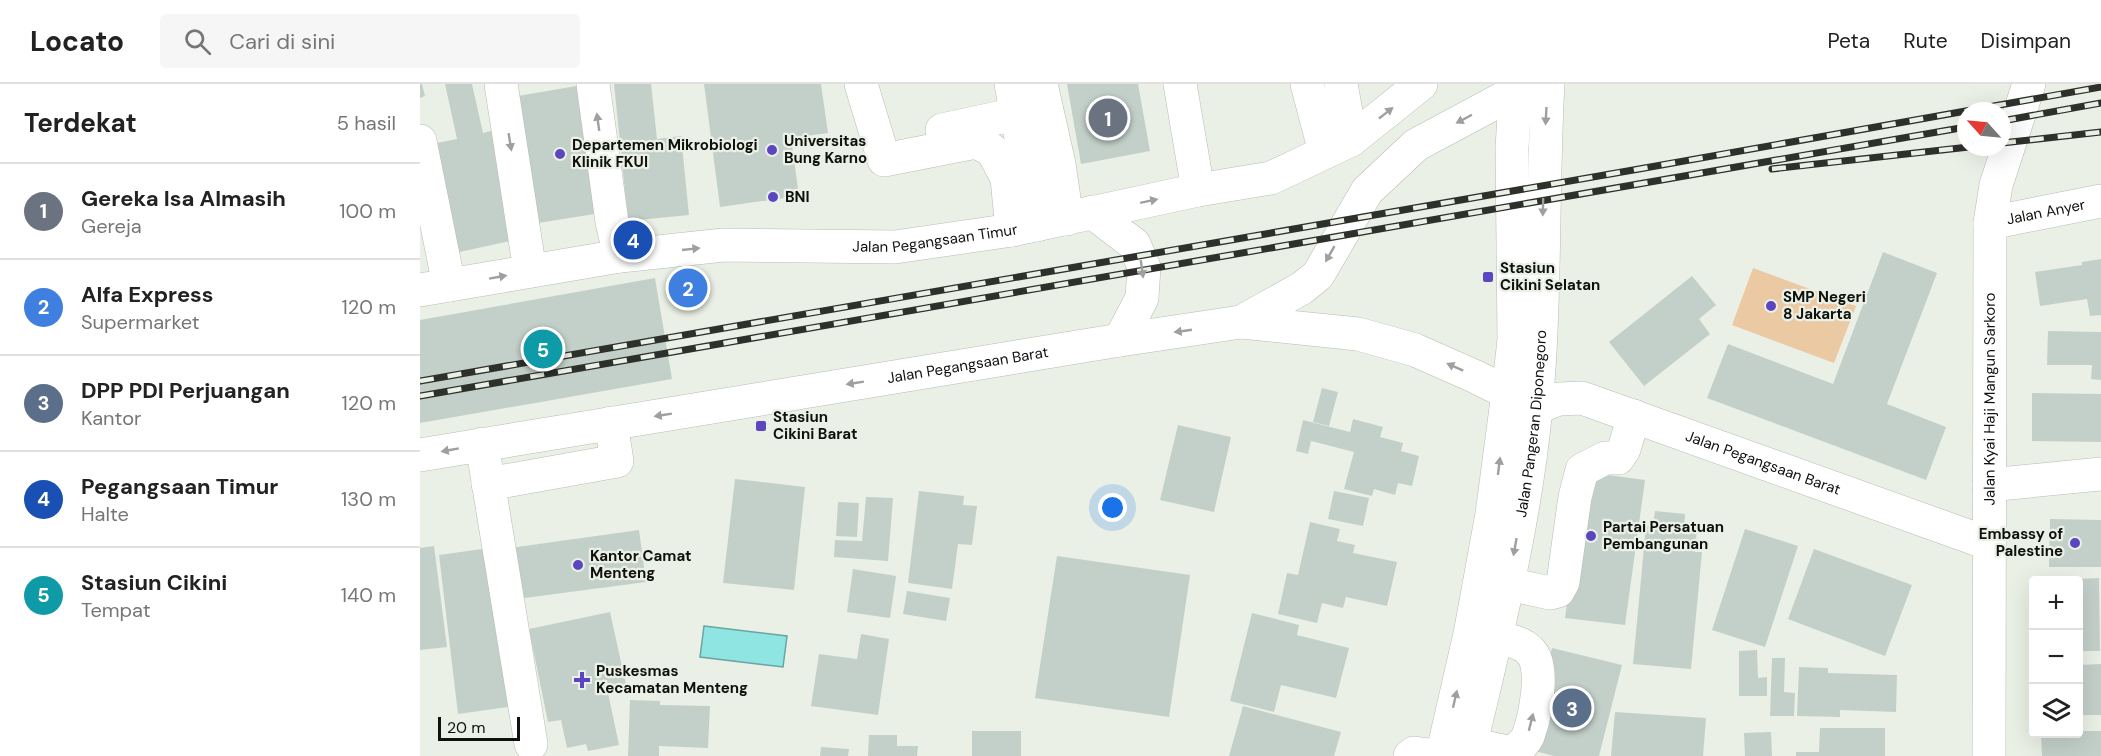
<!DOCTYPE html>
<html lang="id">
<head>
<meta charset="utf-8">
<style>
	:root { --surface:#fff; --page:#f6f6f6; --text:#222; --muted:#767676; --line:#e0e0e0; --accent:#5c46bf }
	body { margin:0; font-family:"DM Sans",sans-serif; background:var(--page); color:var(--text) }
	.controls { position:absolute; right:18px; bottom:18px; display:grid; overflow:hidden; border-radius:6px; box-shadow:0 6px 24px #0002 }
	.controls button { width:54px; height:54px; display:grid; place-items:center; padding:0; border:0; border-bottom:2px solid var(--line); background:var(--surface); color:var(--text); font:30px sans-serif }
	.compass { position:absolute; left:1537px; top:18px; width:54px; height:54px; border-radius:50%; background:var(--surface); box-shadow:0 6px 24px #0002; rotate:297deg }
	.scale { position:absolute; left:18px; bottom:15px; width:82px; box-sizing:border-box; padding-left:6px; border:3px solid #0f110d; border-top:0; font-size:16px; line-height:21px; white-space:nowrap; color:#0f110d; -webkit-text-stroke:4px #eaf0e5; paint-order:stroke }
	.you { position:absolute; left:693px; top:424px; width:21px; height:21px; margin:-15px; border:4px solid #fff; border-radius:50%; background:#1a73e8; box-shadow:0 0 0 9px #1a73e833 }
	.badge { display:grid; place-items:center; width:39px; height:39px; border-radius:50%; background:var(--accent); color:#fff; font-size:20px; font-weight:700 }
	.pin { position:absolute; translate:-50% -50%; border:3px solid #fff; box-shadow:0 2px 6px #0006 }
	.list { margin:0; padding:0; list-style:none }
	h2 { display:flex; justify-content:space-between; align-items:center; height:78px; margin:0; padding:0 24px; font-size:26px }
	h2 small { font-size:20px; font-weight:400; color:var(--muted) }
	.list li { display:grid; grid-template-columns:39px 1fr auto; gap:18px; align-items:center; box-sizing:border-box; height:96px; padding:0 24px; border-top:2px solid var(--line) }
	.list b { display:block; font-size:22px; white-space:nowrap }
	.list p { margin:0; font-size:20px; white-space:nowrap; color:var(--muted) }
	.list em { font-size:20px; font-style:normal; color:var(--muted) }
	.icon { flex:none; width:33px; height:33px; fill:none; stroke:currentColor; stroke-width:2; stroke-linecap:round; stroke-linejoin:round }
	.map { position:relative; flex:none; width:1681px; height:672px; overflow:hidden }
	header { display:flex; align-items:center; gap:36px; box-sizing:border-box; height:84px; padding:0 30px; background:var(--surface); border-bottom:2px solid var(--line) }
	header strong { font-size:28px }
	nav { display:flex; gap:33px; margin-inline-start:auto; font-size:21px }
	.search { width:420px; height:54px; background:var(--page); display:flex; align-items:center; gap:15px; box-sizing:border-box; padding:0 21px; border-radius:6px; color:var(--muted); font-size:22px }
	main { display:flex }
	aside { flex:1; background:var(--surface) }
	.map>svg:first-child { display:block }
	.green { fill:#eac9a3 }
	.water { fill:#8fe5e2; stroke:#69a5a2; stroke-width:1.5 }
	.building { fill:#c3d0c9 }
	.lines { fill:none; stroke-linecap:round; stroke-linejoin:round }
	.minor-casing { stroke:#b6bdb2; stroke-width:34 }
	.major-casing { stroke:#b6bdb2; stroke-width:34 }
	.minor { stroke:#fff; stroke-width:33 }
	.major { stroke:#fff; stroke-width:33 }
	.rail-casing { stroke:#2d302b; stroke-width:7 }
	.rail { stroke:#eaf0e5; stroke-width:4.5; stroke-dasharray:14; stroke-linecap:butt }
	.oneway { fill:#9fa09e }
	.poi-dot { fill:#5c46bf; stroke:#eaf0e5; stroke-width:2 }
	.labels { text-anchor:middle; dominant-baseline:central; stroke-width:4.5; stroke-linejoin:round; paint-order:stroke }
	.poi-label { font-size:15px; font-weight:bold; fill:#0f110d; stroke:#eaf0e5; text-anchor:start }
	.street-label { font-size:15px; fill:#0f110d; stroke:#eaf0e5 }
</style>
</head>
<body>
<header>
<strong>Locato</strong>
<div class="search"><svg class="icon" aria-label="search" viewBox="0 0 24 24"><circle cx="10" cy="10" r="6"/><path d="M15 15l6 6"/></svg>Cari di sini</div>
<nav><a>Peta</a><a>Rute</a><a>Disimpan</a></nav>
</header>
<main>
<aside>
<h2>Terdekat<small>5 hasil</small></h2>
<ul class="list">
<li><span class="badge" style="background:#6b7280">1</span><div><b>Gereka Isa Almasih</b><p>Gereja</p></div><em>100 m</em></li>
<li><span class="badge" style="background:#3f7fe0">2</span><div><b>Alfa Express</b><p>Supermarket</p></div><em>120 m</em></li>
<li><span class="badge" style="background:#5c6f8a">3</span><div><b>DPP PDI Perjuangan</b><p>Kantor</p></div><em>120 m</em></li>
<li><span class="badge" style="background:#1a4fb4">4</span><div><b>Pegangsaan Timur</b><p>Halte</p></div><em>130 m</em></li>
<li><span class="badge" style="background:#0f9aa8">5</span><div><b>Stasiun Cikini</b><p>Tempat</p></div><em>140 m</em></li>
</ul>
</aside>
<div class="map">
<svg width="1681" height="672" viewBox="0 0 1681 672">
	<rect width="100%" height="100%" fill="#eaf0e5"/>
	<!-- green -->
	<path class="green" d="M1333 184 1436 222 1414 279 1312 241Z"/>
	<!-- water -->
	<path class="water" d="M284 542 367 552 363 583 280 573Z"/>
	<!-- building -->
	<g class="building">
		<path d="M0 0H2L5 12 0 14Z"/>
		<path d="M25 0H52L63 49 74 46 99 155 35 169 12 60 37 55Z"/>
		<path d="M194 0H231L237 55 261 52 269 131 208 137Z"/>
		<path d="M284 0H401L408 49 371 54 379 112 300 123Z"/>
		<path d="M647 0H718L730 67 661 80Z"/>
		<path d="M162 1 181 129 118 139 98 12Z"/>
		<path d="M1463 168 1517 189 1467 320 1526 343 1506 396 1287 314 1308 260 1413 300Z"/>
		<path d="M1681 175V231L1670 232 1667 215 1620 222 1615 188 1662 181V178Z"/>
		<path d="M1272 192 1296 221 1279 235 1290 250 1224 302 1189 258Z"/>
		<path d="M235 194 252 295 0 339V236Z"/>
		<path d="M1628 247 1681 248V296L1671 295 1672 281H1627Z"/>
		<path d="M902 304 918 308 909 342 893 338Z"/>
		<path d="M1612 309 1681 310V358L1612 357Z"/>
		<path d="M933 335 963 343 960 353 983 359 981 367 999 372 992 402 978 399 975 411 954 405 952 412 924 405 934 368 891 357 888 370 876 367 883 336 930 348Z"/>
		<path d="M758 341 811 353 794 428 740 416Z"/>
		<path d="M1165 388 1225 396 1205 541 1145 534Z"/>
		<path d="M315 395 385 403 374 506 303 499Z"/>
		<path d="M499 407 544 412 543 421 557 422 552 461 538 460 532 505 488 499Z"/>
		<path d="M914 407 949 414 943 442 908 435Z"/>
		<path d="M446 413 473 414 468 477 414 473 415 456 442 457Z"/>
		<path d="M418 418 439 419 437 453 416 452Z"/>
		<path d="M1235 427 1265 430 1264 443 1277 444 1275 468H1282L1271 585 1213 580 1226 442H1233Z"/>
		<path d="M1630 435 1681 436V483H1629Z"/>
		<path d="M890 438 920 445 917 457 935 461 933 469 977 478 967 522 926 513 923 524 902 519 897 539 858 530 867 489 878 491Z"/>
		<path d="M1325 445 1378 462 1345 563 1292 546Z"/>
		<path d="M219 446 226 498 97 515 90 464Z"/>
		<path d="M14 462 27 563 0 566V464Z"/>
		<path d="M69 464 88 623 38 630 19 471Z"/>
		<path d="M1394 465 1492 501 1465 572 1368 535Z"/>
		<path d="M637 472 770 491 749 633 615 614Z"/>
		<path d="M433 485 476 492 470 534 427 528Z"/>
		<path d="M1679 494 1680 567H1658V495Z"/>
		<path d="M487 507 530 514 526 537 483 530Z"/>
		<path d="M190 528 207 605 188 609 199 661 168 667 166 660 147 664 141 636 128 638 109 545Z"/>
		<path d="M832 529 879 541 877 551 929 564 916 614 861 601 854 628 810 617Z"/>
		<path d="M441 550 469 555 458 631 391 622 399 570 437 575Z"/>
		<path d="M1132 564 1202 581 1179 672H1134L1107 665Z"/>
		<path d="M1337 566 1338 594 1347 593V612H1319V567Z"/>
		<path d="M1352 574H1365L1364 608 1375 609 1374 632H1350Z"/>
		<path d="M1681 580V631H1658V581Z"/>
		<path d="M1379 583 1408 584V589L1477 591 1476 628 1420 626V633L1377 632Z"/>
		<path d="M210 616 240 617V621L290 622 288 664 239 662V672H208Z"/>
		<path d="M823 622 921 648 914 672H809Z"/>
		<path d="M1195 628 1286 634 1283 672H1191Z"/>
		<path d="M1400 644H1465V672H1376V668H1399Z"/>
		<rect x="552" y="647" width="49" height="25"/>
		<path d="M1658 647H1681V672H1622L1621 650H1658Z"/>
		<path d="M1351 648 1352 672H1325L1324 649Z"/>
		<path d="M449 651H477V662H498L497 672H448Z"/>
		<path d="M401 663 429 665 428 672H400Z"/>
	</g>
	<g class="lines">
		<!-- minor casing -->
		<g class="minor-casing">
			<g id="minor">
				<path d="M81 0 110 187"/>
				<path d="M173 0 192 138 200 172"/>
				<path d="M441 0 464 76 556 58 572 66 587 94 592 146"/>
				<path d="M591 0 617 141"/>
				<path d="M621 0 639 80 647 135"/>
				<path d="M760 0 778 106"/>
				<path d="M887 0 905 68"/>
				<path d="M921 0 931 56"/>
				<path d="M522 46 596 30"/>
				<path d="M0 57 29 201"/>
				<path id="s1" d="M1570 139 1681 117"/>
				<path id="s2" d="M1116 324 1139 315 1162 314 1570 460"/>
				<path d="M62 360 111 660"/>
				<path id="s3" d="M0 371 700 256 821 238 938 250 995 266 1056 293 1088 309"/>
				<path d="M68 400 197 377 191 339"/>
				<path d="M1569 401 1681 390"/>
				<path d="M1088 500 1130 509 1138 507 1143 498 1155 413 1162 386 1185 374H1198L1204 365 1214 332"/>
				<path d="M1051 660 1092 669C1098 664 1105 659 1108 652 1115 633 1126 582 1110 567 1101 558 1089 556 1076 554"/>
				<path d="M990 672 994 669 1016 672"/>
				<path id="s4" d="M1569 672 1570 139 1576 101 1609 0"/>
			</g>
		</g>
		<!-- major casing -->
		<g class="major-casing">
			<g id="major">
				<path d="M672 128 714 160 724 183 722 214 700 256"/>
				<path id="s5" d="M0 206 200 172 304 161 475 163 592 146 778 106 851 94 931 56 1001 0"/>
				<path d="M821 238 882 204 898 191 947 107 996 61 1095 8 1112 2"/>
				<path d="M1022 672 1050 550 1072 430 1088 309 1094 256 1092 64 1096 0"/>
				<path id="s6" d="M1048 672C1075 557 1105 442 1116 323 1126 216 1122 108 1128 0"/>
			</g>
		</g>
		<!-- minor -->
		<use href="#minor" class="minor"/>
		<!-- major -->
		<use href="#major" class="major"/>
		<!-- rail casing -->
		<g class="rail-casing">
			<g id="rail">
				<path d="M1582 37 1681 19"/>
				<path d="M1582 59 1681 48"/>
				<path d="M1352 85 1549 63"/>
				<path d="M0 297 1219 85 1681 3"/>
				<path d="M0 312 1546 43"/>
			</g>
		</g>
		<!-- rail -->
		<use href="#rail" class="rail"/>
	</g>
	<!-- one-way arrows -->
	<defs><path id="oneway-solid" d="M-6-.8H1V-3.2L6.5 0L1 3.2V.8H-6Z" transform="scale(1.5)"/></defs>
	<g class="oneway">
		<use href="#oneway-solid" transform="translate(966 29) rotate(-38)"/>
		<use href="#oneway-solid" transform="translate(1126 32) rotate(93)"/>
		<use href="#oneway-solid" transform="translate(1044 35) rotate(152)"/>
		<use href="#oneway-solid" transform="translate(178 38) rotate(-98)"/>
		<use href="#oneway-solid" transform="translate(90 58) rotate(81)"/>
		<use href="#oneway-solid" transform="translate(729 117) rotate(-12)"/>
		<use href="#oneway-solid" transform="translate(1123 123) rotate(91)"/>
		<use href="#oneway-solid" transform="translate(271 165) rotate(-6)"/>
		<use href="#oneway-solid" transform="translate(910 170) rotate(120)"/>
		<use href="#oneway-solid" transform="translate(722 185) rotate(82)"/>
		<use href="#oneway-solid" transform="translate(78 193) rotate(-10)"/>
		<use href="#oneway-solid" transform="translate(763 247) rotate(172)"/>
		<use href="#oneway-solid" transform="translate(1035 283) rotate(-156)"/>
		<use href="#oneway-solid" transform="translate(435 299) rotate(171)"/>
		<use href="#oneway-solid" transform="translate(243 331) rotate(171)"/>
		<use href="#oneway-solid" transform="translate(30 366) rotate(170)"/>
		<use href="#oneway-solid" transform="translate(1079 382) rotate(-83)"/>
		<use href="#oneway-solid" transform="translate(1095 463) rotate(100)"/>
		<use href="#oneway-solid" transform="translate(1035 615) rotate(-77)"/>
		<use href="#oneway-solid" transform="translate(1111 638) rotate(-76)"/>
	</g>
	<!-- markers -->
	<g class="poi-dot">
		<circle cx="352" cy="66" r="6"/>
		<circle cx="140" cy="70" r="6"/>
		<circle cx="353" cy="113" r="6"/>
		<rect x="1062" y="187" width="12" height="12" rx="3"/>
		<circle cx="1351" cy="222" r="6"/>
		<rect x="335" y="336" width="12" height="12" rx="3"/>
		<circle cx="1171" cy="452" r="6"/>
		<circle cx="1655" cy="459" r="6"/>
		<circle cx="158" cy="481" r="6"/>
		<path d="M159 587h6v6h6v6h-6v6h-6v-6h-6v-6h6z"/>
	</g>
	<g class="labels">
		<!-- poi labels -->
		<g class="poi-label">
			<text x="364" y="57">Universitas<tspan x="364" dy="17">Bung Karno</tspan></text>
			<text x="152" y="61">Departemen Mikrobiologi<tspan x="152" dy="17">Klinik FKUI</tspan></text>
			<text x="365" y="113">BNI</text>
			<text x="1080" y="184">Stasiun<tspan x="1080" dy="17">Cikini Selatan</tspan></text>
			<text x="1363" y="213">SMP Negeri<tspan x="1363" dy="17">8 Jakarta</tspan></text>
			<text x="353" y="333">Stasiun<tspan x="353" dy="17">Cikini Barat</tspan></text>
			<text x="1183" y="443">Partai Persatuan<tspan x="1183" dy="17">Pembangunan</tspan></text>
			<text x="1643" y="450" text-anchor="end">Embassy of<tspan x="1643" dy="17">Palestine</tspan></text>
			<text x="170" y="472">Kantor Camat<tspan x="170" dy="17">Menteng</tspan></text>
			<text x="176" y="587">Puskesmas<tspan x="176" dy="17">Kecamatan Menteng</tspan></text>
		</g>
		<!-- street labels -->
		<g class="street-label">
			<text stroke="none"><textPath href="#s1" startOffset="57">Jalan Anyer</textPath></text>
			<text stroke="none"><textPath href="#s5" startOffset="519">Jalan Pegangsaan Timur</textPath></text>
			<text stroke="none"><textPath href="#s3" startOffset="555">Jalan Pegangsaan Barat</textPath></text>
			<text stroke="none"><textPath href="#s4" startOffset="357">Jalan Kyai Haji Mangun Sarkoro</textPath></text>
			<text stroke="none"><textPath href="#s6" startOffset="339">Jalan Pangeran Diponegoro</textPath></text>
			<text stroke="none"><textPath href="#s2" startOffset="240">Jalan Pegangsaan Barat</textPath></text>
		</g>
	</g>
</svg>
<div class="controls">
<button>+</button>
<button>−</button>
<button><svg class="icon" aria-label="layers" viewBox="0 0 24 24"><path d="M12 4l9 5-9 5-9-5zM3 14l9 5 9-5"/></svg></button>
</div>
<svg class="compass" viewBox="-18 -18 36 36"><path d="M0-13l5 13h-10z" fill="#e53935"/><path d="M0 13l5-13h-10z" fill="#767676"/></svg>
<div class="scale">20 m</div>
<div class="you"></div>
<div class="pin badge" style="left:688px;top:34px;background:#6b7280">1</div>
<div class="pin badge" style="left:268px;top:204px;background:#3f7fe0">2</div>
<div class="pin badge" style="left:1152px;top:624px;background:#5c6f8a">3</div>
<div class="pin badge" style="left:213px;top:156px;background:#1a4fb4">4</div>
<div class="pin badge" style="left:123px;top:265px;background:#0f9aa8">5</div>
</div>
</main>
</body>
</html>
